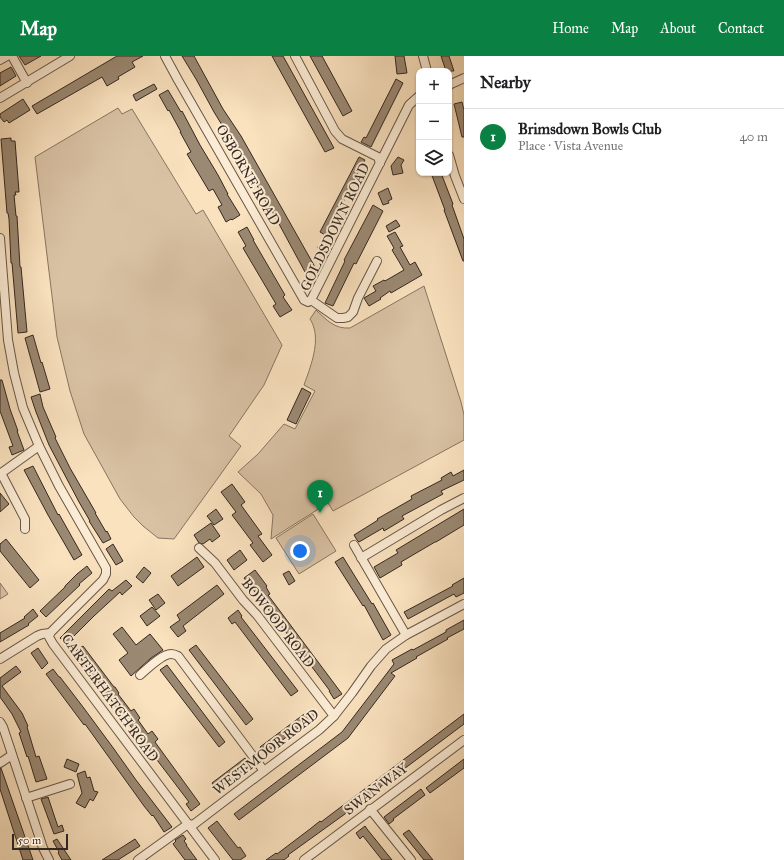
<!DOCTYPE html>
<html lang="en">
<head>
<meta charset="utf-8">
<style>
	:root { --surface:#fff; --page:#f2f2f2; --text:#202124; --muted:#757577; --line:#e0e0e0; --accent:#0b8043 }
	body { margin:0; font-family:"IM FELL Great Primer",serif; background:var(--page); color:var(--text) }
	.controls { position:absolute; right:12px; top:12px; display:grid; overflow:hidden; border-radius:8px; box-shadow:0 1px 3px #0004 }
	.controls button { width:36px; height:36px; display:grid; place-items:center; padding:0; border:0; border-bottom:1px solid var(--line); background:var(--surface); color:var(--text); font:20px sans-serif }
	.scale { position:absolute; left:12px; bottom:10px; width:56px; box-sizing:border-box; padding-left:4px; border:2px solid #352820; border-top:0; font-size:11px; line-height:14px; white-space:nowrap; color:#352820; -webkit-text-stroke:3px #fcecd5; paint-order:stroke }
	.you { position:absolute; left:300px; top:495px; width:14px; height:14px; margin:-10px; border:3px solid #fff; border-radius:50%; background:#1a73e8; box-shadow:0 0 0 6px #1a73e833 }
	.badge { display:grid; place-items:center; width:26px; height:26px; border-radius:50%; background:var(--accent); color:#fff; font-size:13px; font-weight:700 }
	.pin { position:absolute; translate:-50% -33px; filter:drop-shadow(0 1px 2px #0008) }
	.pin::after { content:''; position:absolute; top:21px; width:14px; height:12px; background:inherit; clip-path:polygon(0 0,100% 0,50% 100%) }
	.list { margin:0; padding:0; list-style:none }
	h2 { display:flex; justify-content:space-between; align-items:center; height:52px; margin:0; padding:0 16px; font-size:17px }
	h2 small { font-size:13px; font-weight:400; color:var(--muted) }
	.list li { display:grid; grid-template-columns:26px 1fr auto; gap:12px; align-items:center; box-sizing:border-box; height:56px; padding:0 16px; border-top:1px solid var(--line) }
	.list b { display:block; font-size:15px; white-space:nowrap }
	.list p { margin:0; font-size:13px; white-space:nowrap; color:var(--muted) }
	.list em { font-size:13px; font-style:normal; color:var(--muted) }
	.icon { flex:none; width:22px; height:22px; fill:none; stroke:currentColor; stroke-width:2; stroke-linecap:round; stroke-linejoin:round }
	.map { position:relative; flex:none; width:464px; height:804px; overflow:hidden }
	header { display:flex; align-items:center; gap:24px; box-sizing:border-box; height:56px; padding:0 20px; background:var(--accent); color:#fff }
	header strong { font-size:19px }
	nav { display:flex; gap:22px; margin-inline-start:auto; font-size:14px }
	main { display:flex }
	aside { flex:1; background:var(--surface) }
	.map>svg:first-child { display:block }
	.green { fill:#d9c2a4; stroke:#877562 }
	.building { fill:#9b8973; stroke:#352820 }
	.lines { fill:none; stroke-linecap:round; stroke-linejoin:round }
	.minor-casing { stroke:#665648; stroke-width:10 }
	.minor { stroke:#fcecd5; stroke-width:8 }
	.labels { text-anchor:middle; dominant-baseline:central; stroke-width:4; stroke-linejoin:round; paint-order:stroke }
	.street-label { font-size:14px; fill:#352820; stroke:#fcecd5 }
</style>
</head>
<body>
<header>
<strong>Map</strong>
<nav><a>Home</a><a>Map</a><a>About</a><a>Contact</a></nav>
</header>
<main>
<div class="map">
<svg width="464" height="804" viewBox="0 0 464 804">
	<rect width="100%" height="100%" fill="#fae2bf"/>
	<filter id="stains"><feTurbulence type="fractalNoise" baseFrequency=".005" numOctaves="4"/><feColorMatrix values="0 0 0 0 .2 0 0 0 0 .09 0 0 0 0 .02 0 0 0 .5 -.17"/></filter>
	<radialGradient id="worn" r=".72"><stop offset=".6" stop-color="#630" stop-opacity="0"/><stop offset="1" stop-color="#630" stop-opacity=".3"/></radialGradient>
	<!-- green -->
	<g class="green">
		<path d="M118 52 122 58 132 53 196 158 203 154 282 289 264 329 229 380 241 390 174 483 158 482 143 470 134 461 120 443 84 378 70 335 57 281 35 101Z"/>
		<path d="M424 230 461 346 464 359V384L333 455 328 447 271 483 273 459 261 438 238 416 258 398 284 368 295 373 315 335 304 329C310 312 319 290 314 272 313 269 312 266 310 263L316 254C327 264 334 273 350 272Z"/>
		<path d="M313 458 336 495 299 518 276 482Z"/>
		<path d="M0 527 8 538 0 543Z"/>
	</g>
	<!-- building -->
	<g class="building">
		<path d="M19 0H41L25 9Z"/>
		<path d="M117 0H143L132 6 135 11 118 21 119 23 107 30 102 21 37 58 32 50Z"/>
		<path d="M182 0H194L223 53 241 80 315 211 307 216 306 215 305 216 272 155 268 150 251 118H250L243 106 244 105 214 56 196 23Z"/>
		<path d="M272 0H283L334 92 325 96Z"/>
		<path d="M310 0H322L352 55 343 60Z"/>
		<path d="M395 0H404L407 17 397 18Z"/>
		<path d="M441 0H449L454 15H446Z"/>
		<path d="M11 11 16 20 0 30V17Z"/>
		<path d="M396 23 403 27 371 91 361 86 364 81 366 82Z"/>
		<path d="M154 28 157 33 136 45 133 39Z"/>
		<path d="M168 34 181 56 182 55 200 89 218 119 228 138H227L240 159 232 164 231 163 226 166 218 151 222 149 213 133 209 135 187 98 191 96 180 76H181L169 54 168 55 159 39Z"/>
		<path d="M23 43 30 54 9 67 7 64 4 66 0 61V58Z"/>
		<path d="M462 46 464 54V81H462L454 48Z"/>
		<path d="M11 82V85H15L19 136H15L16 139H14L16 160H17L20 211H21L27 276 18 277 12 207H11L9 163 8 157H7L1 83Z"/>
		<path d="M359 101 365 104 357 118H358L345 142 327 180 320 176Z"/>
		<path d="M398 101 404 104 401 109 403 117 393 119 391 110Z"/>
		<path d="M431 117H441L448 135 453 148 452 149 464 183V205H463L444 154H445Z"/>
		<path d="M388 132 392 143 388 145 389 147 383 149 378 137Z"/>
		<path d="M373 149 383 155 356 208 354 207 333 250 325 247 345 205 344 204Z"/>
		<path d="M396 164 400 170 389 176 386 170Z"/>
		<path d="M247 171 254 184H253L285 239 283 241 292 254 280 261 273 250 276 248 243 192 246 190 238 176Z"/>
		<path d="M395 176 403 190 400 191 410 209 415 206 422 219 391 237 390 235 380 242 381 243 369 250 364 242 376 235 373 230 384 224 385 225 404 214 392 194 394 192 387 180Z"/>
		<path d="M324 186 328 192 321 196 317 191Z"/>
		<path d="M33 279 41 307 42 306 50 333 40 336 25 282Z"/>
		<path d="M0 324H2L10 353 18 375H17L24 394 12 399 9 391 13 390 0 355Z"/>
		<path d="M302 332 311 337 296 368 287 364Z"/>
		<path d="M40 338 43 351 56 381 55 382 70 412 96 457H95L106 476 107 475 111 483 103 487 89 465H90L79 446 49 389 36 356 31 341Z"/>
		<path d="M33 410 58 459 59 458 82 499 74 504 48 459 24 414Z"/>
		<path d="M464 414V424L441 435 443 438 402 460 404 463 384 475 383 472 359 486 357 484 354 479 378 464 377 463 412 443 411 440 442 424 441 422 451 416 453 420Z"/>
		<path d="M232 428 245 446 241 449 262 478 258 480 272 499 263 506 250 489 253 487 232 459 236 456 221 436Z"/>
		<path d="M0 437 9 448 0 456Z"/>
		<path d="M216 453 223 463 214 469 207 460Z"/>
		<path d="M464 453V469L436 486H435L401 506 402 509 380 522 374 511 398 497 396 494Z"/>
		<path d="M211 467 220 480 212 486 210 483 203 488 199 487 194 479Z"/>
		<path d="M6 483 39 524 30 532 0 495V488Z"/>
		<path d="M113 488 123 505 116 509 106 493Z"/>
		<path d="M240 494 247 504 234 514 227 504Z"/>
		<path d="M197 501 204 511 178 530 171 520Z"/>
		<path d="M343 501 372 548 373 547 391 579 383 584 364 549 363 550 335 506Z"/>
		<path d="M87 510 92 517 79 528 80 529 46 561 40 555 65 531V530L77 518Z"/>
		<path d="M144 511 151 517 143 527 136 521Z"/>
		<path d="M255 514 267 530 266 531 270 538 268 539 342 638 334 643 329 635H330L285 575 244 522Z"/>
		<path d="M289 515 295 525 289 529 283 518Z"/>
		<path d="M464 522V537L456 541 454 538 408 563 404 556 453 530 452 529Z"/>
		<path d="M126 524 132 530 122 539 120 536 94 560 66 588 60 582 109 533 112 535Z"/>
		<path d="M217 529 224 538 183 570 186 575 178 581 170 571 180 564 177 559Z"/>
		<path d="M158 538 165 547 156 554 149 544Z"/>
		<path d="M152 551 160 560 147 570 140 560Z"/>
		<path d="M33 553 38 560 28 568 29 569 0 586V577L25 562 24 561Z"/>
		<path d="M238 554 242 560 241 561 298 635 291 640 235 566 232 568 228 562Z"/>
		<path d="M464 564V573L447 582 448 583 416 601 417 602 391 617 395 620 348 682 239 764 234 758 342 676 394 608 392 604 412 593 413 594 446 576V574Z"/>
		<path d="M122 571 136 589 150 578 163 594 151 602 131 620 119 604 128 597 113 578Z"/>
		<path d="M196 589 253 663 246 669 189 594Z"/>
		<path d="M83 590 114 631H115L119 637 118 638 131 655 134 653 140 662 138 664 148 678 152 675 158 683 155 686 200 748 191 755 186 748 189 746 170 721 138 679H137L81 603 82 602 76 595Z"/>
		<path d="M38 592 48 607 42 613 31 597Z"/>
		<path d="M167 609 225 686 219 691 160 614Z"/>
		<path d="M16 610 21 616 2 630 22 657 28 670 27 671 36 701 39 700 47 723 36 726 28 700 27 701 19 677 21 676 12 658 0 641V622Z"/>
		<path d="M53 613 59 621H60L83 651 114 693 136 724 172 771 164 776 153 759 152 760 144 750 85 668 84 669 46 618Z"/>
		<path d="M311 653 316 659 265 697 260 691Z"/>
		<path d="M464 658V668L380 731 381 732 288 799 289 800 284 804H266L276 797 277 798 310 773 320 765 321 766Z"/>
		<path d="M245 702 250 710 217 734 212 727Z"/>
		<path d="M67 703 79 708 76 716 64 711Z"/>
		<path d="M464 703V712L430 737 426 732Z"/>
		<path d="M0 712H1L33 804H23L0 733Z"/>
		<path d="M85 715 87 722 90 721 94 735 98 736 93 745 90 743 85 752 76 747 82 737 77 718Z"/>
		<path d="M421 733 425 739 393 763 394 764 389 768 384 761Z"/>
		<path d="M48 741 58 771 62 769 64 775 54 778 41 743Z"/>
		<path d="M217 765 238 792 240 791 246 800 240 804H233L208 772Z"/>
		<path d="M365 770 367 773 392 804H382L363 780 360 783 356 777Z"/>
		<path d="M409 774 433 804H424L403 778Z"/>
		<path d="M183 779 186 783 184 785 187 789H186L197 804H185L173 788 176 785 175 784Z"/>
		<path d="M57 783 71 804H62L58 797 59 796 53 785Z"/>
		<path d="M135 783 140 790 121 802 118 804H102Z"/>
	</g>
	<g class="lines">
		<!-- minor casing -->
		<g class="minor-casing">
			<g id="minor">
				<path d="M12 0 27 27"/>
				<path d="M165 0 178 24 304 244 308 246 311 244"/>
				<path d="M295 0 335 75 342 83 378 101 380 107"/>
				<path d="M423 0 427 15"/>
				<path d="M0 4 7 0"/>
				<path d="M449 29 464 22"/>
				<path d="M0 42 70 0"/>
				<path d="M449 99 455 120 464 143"/>
				<path d="M0 182 8 284 14 317 23 352 39 390 59 430 106 512V518L103 524 50 577 49 581 53 588 215 804"/>
				<path d="M311 244 409 49 419 40"/>
				<path d="M311 244 337 262H343L348 261 353 256 358 242 377 205"/>
				<path d="M1 417 25 463V473"/>
				<path d="M0 418 39 390"/>
				<path d="M354 489 406 579"/>
				<path d="M199 492 215 507 243 544 257 559 334 660"/>
				<path d="M361 502 441 454 464 442"/>
				<path d="M0 603 37 580 42 578 50 577"/>
				<path d="M140 619C147 613 162 598 171 598 173 598 176 599 178 600L264 715"/>
				<path d="M0 666 3 671 43 792 49 804"/>
				<path d="M0 707 12 699"/>
				<path d="M26 742 70 728"/>
				<path d="M370 753 411 804"/>
				<path d="M138 804 188 768 193 769 264 715 319 674 334 660 352 637 371 610 386 593 406 579 464 548"/>
				<path d="M304 804 464 684"/>
			</g>
		</g>
		<!-- minor -->
		<use href="#minor" class="minor"/>
	</g>
	<g class="labels">
		<!-- street labels -->
		<g class="street-label">
			<text transform="translate(248 119) rotate(60)">OSBORNE ROAD</text>
			<text transform="translate(335 171) rotate(-64)">GOLDSDOWN ROAD</text>
			<text transform="translate(278 567) rotate(52)">BOWOOD ROAD</text>
			<text transform="translate(110 642) rotate(54)">CARTERHATCH ROAD</text>
			<text transform="translate(266 696) rotate(-38)">WESTMOOR ROAD</text>
			<text transform="translate(376 733) rotate(-37)">SWAN WAY</text>
		</g>
	</g>
	<rect width="100%" height="100%" filter="url(#stains)"/>
	<rect width="100%" height="100%" fill="url(#worn)"/>
</svg>
<div class="controls">
<button>+</button>
<button>−</button>
<button><svg class="icon" aria-label="layers" viewBox="0 0 24 24"><path d="M12 4l9 5-9 5-9-5zM3 14l9 5 9-5"/></svg></button>
</div>
<div class="scale">50 m</div>
<div class="you"></div>
<div class="pin badge" style="left:320px;top:457px">1</div>
</div>
<aside>
<h2>Nearby<small></small></h2>
<ul class="list">
<li><span class="badge">1</span><div><b>Brimsdown Bowls Club</b><p>Place · Vista Avenue</p></div><em>40 m</em></li>
</ul>
</aside>
</main>
</body>
</html>
